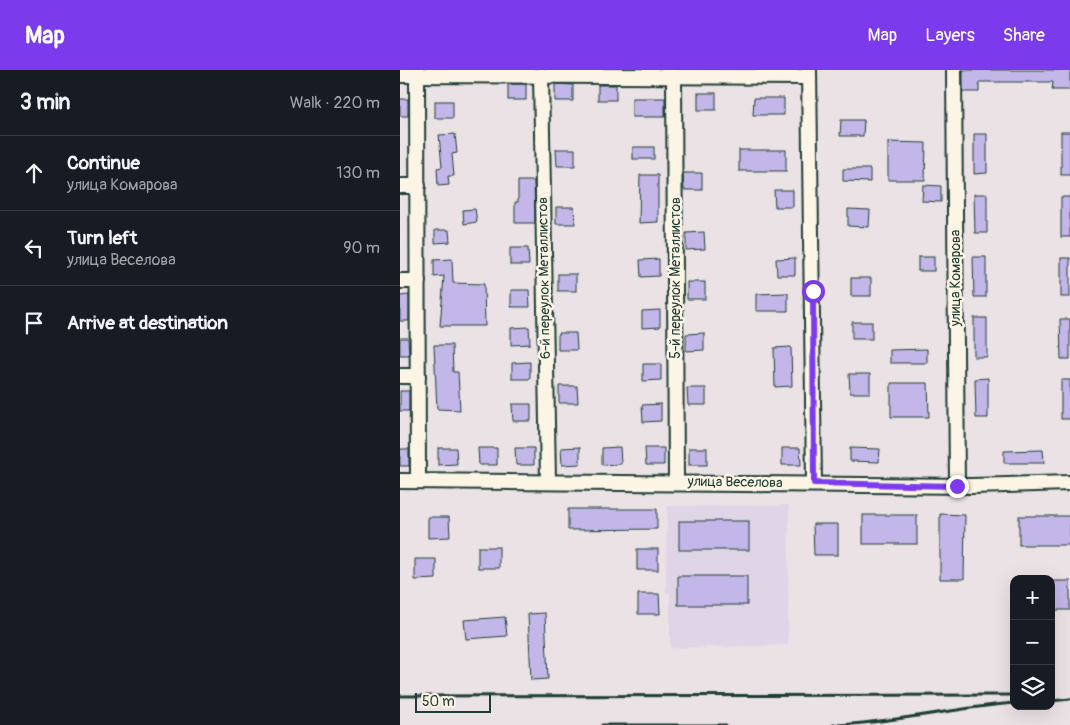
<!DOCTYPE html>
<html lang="en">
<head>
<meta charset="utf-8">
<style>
	:root { --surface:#171b24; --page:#242831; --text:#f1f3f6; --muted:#9ea1a6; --line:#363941; --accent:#7c3aed }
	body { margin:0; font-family:Pangolin,sans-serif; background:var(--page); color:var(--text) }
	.controls { position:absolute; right:15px; bottom:15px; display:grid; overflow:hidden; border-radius:10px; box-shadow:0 5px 20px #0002 }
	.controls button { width:45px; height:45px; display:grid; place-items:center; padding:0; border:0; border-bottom:1px solid var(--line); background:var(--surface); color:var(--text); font:25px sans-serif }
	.scale { position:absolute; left:15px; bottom:12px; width:76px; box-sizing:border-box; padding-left:5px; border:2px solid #1f3d34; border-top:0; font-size:14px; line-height:18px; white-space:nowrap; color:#1f3d34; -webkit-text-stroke:4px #fcf5e5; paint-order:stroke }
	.stop { position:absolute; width:15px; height:15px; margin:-11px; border:4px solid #7c3aed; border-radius:50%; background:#fff }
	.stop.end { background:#7c3aed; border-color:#fff; box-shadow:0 1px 5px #0008 }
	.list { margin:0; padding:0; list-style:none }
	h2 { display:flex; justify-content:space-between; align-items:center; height:65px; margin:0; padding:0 20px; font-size:21px }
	h2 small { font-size:16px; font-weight:400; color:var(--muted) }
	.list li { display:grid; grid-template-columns:32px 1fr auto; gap:15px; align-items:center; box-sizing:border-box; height:75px; padding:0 20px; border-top:1px solid var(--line) }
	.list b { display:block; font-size:19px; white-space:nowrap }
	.list p { margin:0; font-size:16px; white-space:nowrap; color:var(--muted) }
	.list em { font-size:16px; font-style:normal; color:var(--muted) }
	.icon { flex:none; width:28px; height:28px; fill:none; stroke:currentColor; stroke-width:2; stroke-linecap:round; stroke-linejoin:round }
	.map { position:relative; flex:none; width:670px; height:655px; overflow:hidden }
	header { display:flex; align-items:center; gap:30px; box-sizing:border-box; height:70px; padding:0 25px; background:var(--accent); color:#fff }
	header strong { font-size:24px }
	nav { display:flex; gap:28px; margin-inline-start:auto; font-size:18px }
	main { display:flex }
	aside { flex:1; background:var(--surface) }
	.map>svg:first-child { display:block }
	.built { fill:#dfd5e7 }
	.building { fill:#c3b7e9; stroke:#1f3d34 }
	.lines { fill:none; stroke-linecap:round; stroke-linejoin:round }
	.minor-casing { stroke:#1f3d34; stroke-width:18 }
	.minor { stroke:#fcf5e5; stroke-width:14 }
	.rail { stroke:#1f3d34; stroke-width:3 }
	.route { stroke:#7c3aed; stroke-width:6 }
	.labels { text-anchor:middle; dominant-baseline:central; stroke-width:5; stroke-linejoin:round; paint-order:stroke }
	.street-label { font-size:14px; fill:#1f3d34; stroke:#fcf5e5 }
</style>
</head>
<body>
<header>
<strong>Map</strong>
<nav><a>Map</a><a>Layers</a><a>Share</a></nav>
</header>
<main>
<aside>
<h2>3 min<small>Walk · 220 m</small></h2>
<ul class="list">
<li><svg class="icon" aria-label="ahead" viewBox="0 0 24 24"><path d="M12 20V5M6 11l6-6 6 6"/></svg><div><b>Continue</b><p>улица Комарова</p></div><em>130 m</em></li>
<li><svg class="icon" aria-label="left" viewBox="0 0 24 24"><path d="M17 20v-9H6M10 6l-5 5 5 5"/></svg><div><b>Turn left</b><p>улица Веселова</p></div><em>90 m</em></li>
<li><svg class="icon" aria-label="arrive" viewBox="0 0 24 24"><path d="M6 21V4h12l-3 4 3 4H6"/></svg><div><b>Arrive at destination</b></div></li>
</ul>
</aside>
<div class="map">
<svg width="670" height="655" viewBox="0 0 670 655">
	<rect width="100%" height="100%" fill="#ebe2e6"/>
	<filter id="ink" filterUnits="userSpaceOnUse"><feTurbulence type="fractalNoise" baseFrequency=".02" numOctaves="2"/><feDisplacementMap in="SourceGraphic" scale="10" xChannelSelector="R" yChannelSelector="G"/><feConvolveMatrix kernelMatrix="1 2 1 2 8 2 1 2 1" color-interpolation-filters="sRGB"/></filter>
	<g filter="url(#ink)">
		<!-- built -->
		<path class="built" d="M389 435 388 575 270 578V523H266L267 436Z"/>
		<!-- building -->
		<g class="building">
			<path d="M563 0H670V20H652L653 12H579V22H563Z"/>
			<rect x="108" y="14" width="18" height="16"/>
			<path d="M155 14 173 15V31H155Z"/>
			<rect x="198" y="15" width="18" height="15"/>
			<rect x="298" y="23" width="18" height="17"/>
			<rect x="232" y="28" width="33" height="19"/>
			<path d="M354 28H384V45H353Z"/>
			<rect x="0" y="29" width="8" height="17"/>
			<rect x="35" y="31" width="18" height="17"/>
			<path d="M441 50H464L463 66H440Z"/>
			<rect x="661" y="62" width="9" height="43"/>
			<path d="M55 64 57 83 52 84 54 106H48L49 115 38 116 37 98 42 97 39 65Z"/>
			<path d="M574 64H587V103L574 104Z"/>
			<path d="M488 72 526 73 525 110H488Z"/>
			<rect x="233" y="77" width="21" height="12"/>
			<path d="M156 79H175V96H157Z"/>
			<rect x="339" y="80" width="47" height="21"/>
			<path d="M443 99H470V112L443 111Z"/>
			<path d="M283 103H302V120H284Z"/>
			<path d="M240 105H258V152L239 153Z"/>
			<path d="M118 111H134L135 153H115V132H118Z"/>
			<path d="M523 115 541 116V132L522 131Z"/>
			<path d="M374 120H393V137H375Z"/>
			<path d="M574 124H587V163H575Z"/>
			<rect x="661" y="127" width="9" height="40"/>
			<path d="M156 137H174L175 154H156Z"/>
			<path d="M75 139 77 152 64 154 63 140Z"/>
			<path d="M448 139 470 140 469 157 448 156Z"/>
			<path d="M35 160H49L50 172 35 173Z"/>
			<path d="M304 162 305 179 286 180V163Z"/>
			<path d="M110 178H128L129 195H110Z"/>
			<rect x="518" y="187" width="16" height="14"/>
			<path d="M573 187H586V227H574Z"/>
			<path d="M395 188V205H377L376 189Z"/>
			<rect x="661" y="188" width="9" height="39"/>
			<path d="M52 189 53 213 84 214 85 256H40L44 206 34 207V190Z"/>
			<path d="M259 189V206L241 207 240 190Z"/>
			<rect x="158" y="204" width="18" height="17"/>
			<rect x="451" y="208" width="20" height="18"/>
			<rect x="287" y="212" width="18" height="17"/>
			<path d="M111 220H129L130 237H111Z"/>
			<path d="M388 223V241H356V224Z"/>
			<path d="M9 225V251H0V226Z"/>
			<path d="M260 240V257L242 258V241Z"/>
			<rect x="574" y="248" width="13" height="39"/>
			<path d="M660 249H670V289H661Z"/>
			<rect x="452" y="252" width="20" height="17"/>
			<path d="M129 257 130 274 111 275V258Z"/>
			<path d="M158 263H176L177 280H158Z"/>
			<path d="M304 263V280L286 281V264Z"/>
			<path d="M0 268H8L9 285H0Z"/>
			<path d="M34 275H52L53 302H58L60 340 37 339Z"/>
			<path d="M391 277 392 316 375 317 374 278Z"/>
			<path d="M527 279V293H490V280Z"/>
			<path d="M130 292V309H112V293Z"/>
			<path d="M243 294H261V310L243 311Z"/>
			<path d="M449 304H470V323H450Z"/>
			<path d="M588 308V348H576L575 309Z"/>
			<rect x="661" y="310" width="9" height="39"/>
			<path d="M491 313H528L529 347H491Z"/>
			<path d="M159 316H177L178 333H159Z"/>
			<path d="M287 318H306V335H288Z"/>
			<rect x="0" y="321" width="9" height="20"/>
			<path d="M112 334H131V351H113Z"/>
			<path d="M261 334V351L243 352 242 335Z"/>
			<path d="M180 377V394L162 395 161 378Z"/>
			<path d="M220 377 221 394 202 395V378Z"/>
			<path d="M38 378H56L57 394 38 395Z"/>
			<path d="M78 378H97V395H79Z"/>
			<path d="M115 378H134V395H116Z"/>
			<path d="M245 378H264V395H246Z"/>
			<rect x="289" y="378" width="18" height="17"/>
			<path d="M382 378H400L401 395H382Z"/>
			<path d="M450 378 480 379 479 392 450 391Z"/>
			<rect x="0" y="379" width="9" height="17"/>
			<path d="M643 380 644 393H604V381Z"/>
			<path d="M168 439H257V459L168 460Z"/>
			<path d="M540 444 565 445 564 509H540Z"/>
			<rect x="463" y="445" width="54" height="29"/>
			<rect x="619" y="446" width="51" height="29"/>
			<path d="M28 447H49L50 467 28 468Z"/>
			<rect x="279" y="451" width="70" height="29"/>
			<path d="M413 454H438V485H414Z"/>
			<rect x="78" y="477" width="21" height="21"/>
			<rect x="237" y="479" width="21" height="21"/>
			<path d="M15 489H36V509L15 510Z"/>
			<rect x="278" y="506" width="69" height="29"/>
			<rect x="651" y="511" width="19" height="29"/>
			<path d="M238 524H259L260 544H238Z"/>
			<path d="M145 543 148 609 131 610 128 544Z"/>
			<path d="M105 547 107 566 66 569 64 550Z"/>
		</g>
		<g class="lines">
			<!-- minor casing -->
			<g class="minor-casing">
				<g id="minor">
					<path d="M17 0 18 411"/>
					<path d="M409 0 414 413"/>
					<path d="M554 0 557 416"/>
					<path d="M0 5 409 7"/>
					<path d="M141 5 148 411"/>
					<path d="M274 5 276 411"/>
					<path d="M0 116H18"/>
					<path d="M0 211H18"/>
					<path d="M0 306H18"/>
					<path d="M0 411 572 416 670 413"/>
				</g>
			</g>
			<!-- minor -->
			<use href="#minor" class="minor"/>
			<!-- rail -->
			<g class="rail">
				<path d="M0 626 614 625"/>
				<path d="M651 631 670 629"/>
				<path d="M202 655H326"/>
				<path d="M433 655C493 653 553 638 614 633"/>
			</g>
		</g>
	</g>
	<g class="lines" filter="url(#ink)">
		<!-- route -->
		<path class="route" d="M413 221 414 413 557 416"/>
	</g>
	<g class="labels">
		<!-- street labels -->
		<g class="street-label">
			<text transform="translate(144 208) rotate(-91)">6-й переулок Металлистов</text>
			<text transform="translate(275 208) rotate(-90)">5-й переулок Металлистов</text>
			<text transform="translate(555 208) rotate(-90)">улица Комарова</text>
			<text transform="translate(335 412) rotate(1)">улица Веселова</text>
		</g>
	</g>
</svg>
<div class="controls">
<button>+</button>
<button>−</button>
<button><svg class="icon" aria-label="layers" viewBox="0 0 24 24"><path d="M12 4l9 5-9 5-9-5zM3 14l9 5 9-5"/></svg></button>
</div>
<div class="scale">50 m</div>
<div class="stop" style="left:413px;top:221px"></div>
<div class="stop end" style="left:557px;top:416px"></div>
</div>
</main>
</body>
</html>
